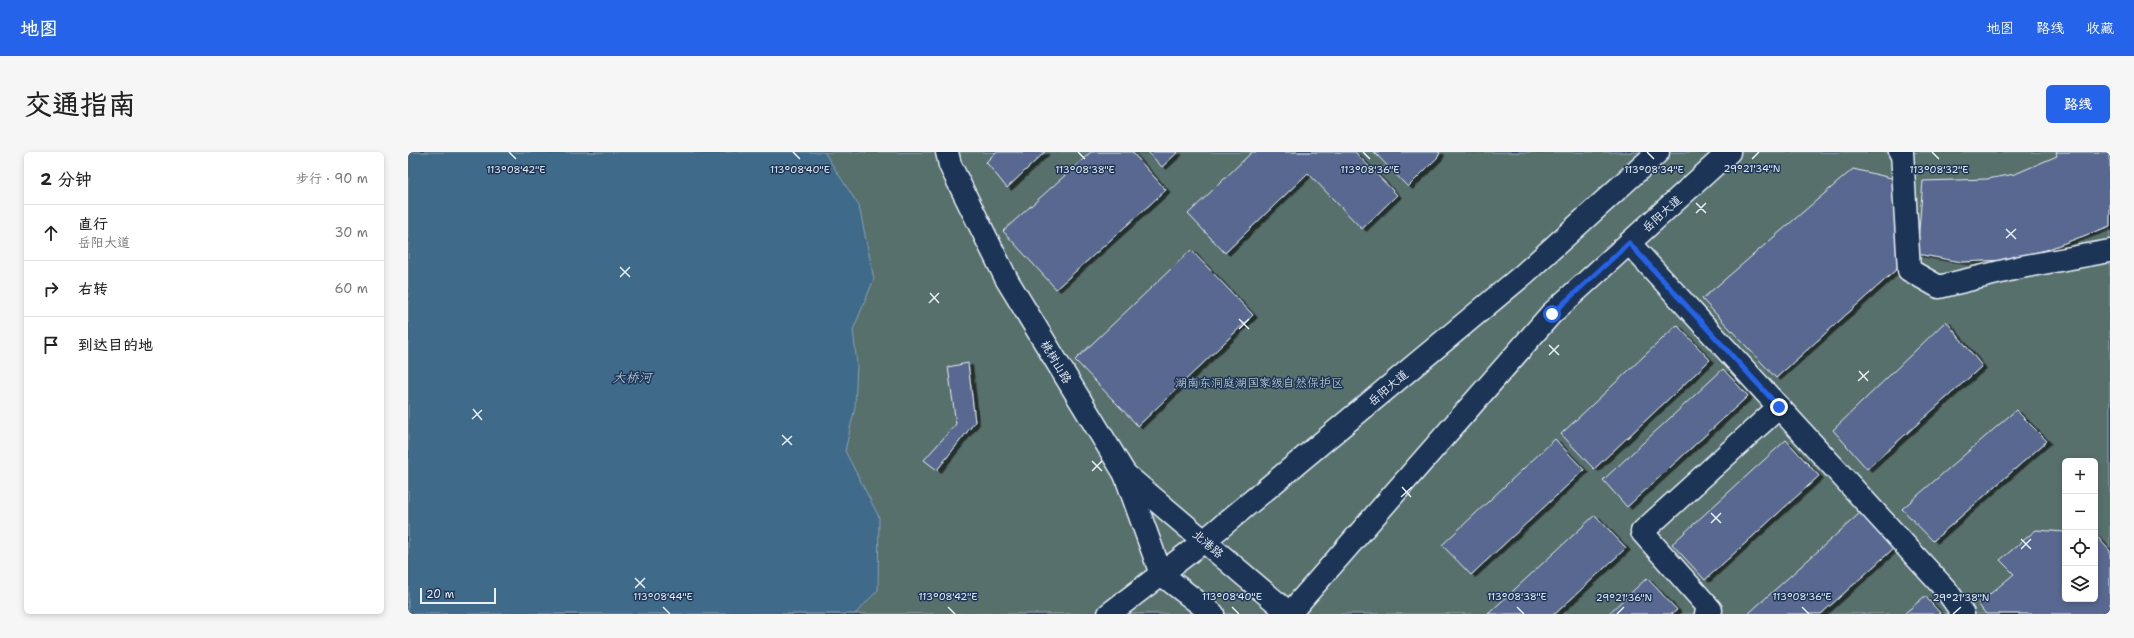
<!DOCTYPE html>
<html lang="zh">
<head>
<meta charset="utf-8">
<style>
	:root { --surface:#fff; --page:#f6f6f6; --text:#222; --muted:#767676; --line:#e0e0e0; --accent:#2563eb }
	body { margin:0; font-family:"Shantell Sans","LXGW WenKai TC",sans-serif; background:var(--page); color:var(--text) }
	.controls { position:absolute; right:12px; bottom:12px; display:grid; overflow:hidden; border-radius:6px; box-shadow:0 2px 6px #0003 }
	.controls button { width:36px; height:36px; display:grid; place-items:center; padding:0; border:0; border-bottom:1px solid var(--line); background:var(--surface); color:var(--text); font:20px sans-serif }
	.scale { position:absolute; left:12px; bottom:10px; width:76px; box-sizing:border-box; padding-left:4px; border:2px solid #e8f1f8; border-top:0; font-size:11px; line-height:14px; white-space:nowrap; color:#e8f1f8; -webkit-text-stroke:3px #1d3557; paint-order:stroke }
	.stop { position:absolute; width:12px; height:12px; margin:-9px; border:3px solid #2563eb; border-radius:50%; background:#fff }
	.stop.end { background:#2563eb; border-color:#fff; box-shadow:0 1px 4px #0008 }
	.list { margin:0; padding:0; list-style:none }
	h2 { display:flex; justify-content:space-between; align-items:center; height:52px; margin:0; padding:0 16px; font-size:17px }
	h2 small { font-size:13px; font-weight:400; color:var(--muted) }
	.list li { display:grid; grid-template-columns:26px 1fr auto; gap:12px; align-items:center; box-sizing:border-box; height:56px; padding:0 16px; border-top:1px solid var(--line) }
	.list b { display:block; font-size:15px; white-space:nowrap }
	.list p { margin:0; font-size:13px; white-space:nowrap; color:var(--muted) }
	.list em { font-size:13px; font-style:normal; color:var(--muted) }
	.icon { flex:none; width:22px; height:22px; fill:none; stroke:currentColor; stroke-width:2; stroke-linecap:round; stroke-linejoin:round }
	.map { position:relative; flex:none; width:1702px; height:462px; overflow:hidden; border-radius:6px }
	header { display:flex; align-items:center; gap:24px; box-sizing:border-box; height:56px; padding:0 20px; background:var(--accent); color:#fff }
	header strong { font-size:19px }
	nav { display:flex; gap:22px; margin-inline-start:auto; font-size:14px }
	.intro { display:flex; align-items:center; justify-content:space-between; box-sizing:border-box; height:96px; padding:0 24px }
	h1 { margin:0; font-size:28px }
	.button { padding:10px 18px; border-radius:6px; background:var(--accent); color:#fff; font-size:14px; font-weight:700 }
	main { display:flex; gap:24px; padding:0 24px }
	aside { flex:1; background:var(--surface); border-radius:6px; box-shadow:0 2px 6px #0003 }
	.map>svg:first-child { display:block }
	.green { fill:#58706c; stroke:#a0b0b2; fill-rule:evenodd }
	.water { fill:#416a89; stroke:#84a0b5 }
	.building { fill:#586890; stroke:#e8f1f8; filter:url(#shadow) }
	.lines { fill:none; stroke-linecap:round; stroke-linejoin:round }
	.minor-casing { stroke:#e8f1f8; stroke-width:25 }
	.major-casing { stroke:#e8f1f8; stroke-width:25 }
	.minor { stroke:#1d3557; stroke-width:22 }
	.major { stroke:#1d3557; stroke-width:22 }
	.route { stroke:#2563eb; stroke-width:5 }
	.ticks { fill:none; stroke:#e8f1f8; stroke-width:1.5 }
	.labels { text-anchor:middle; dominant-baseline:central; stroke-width:3; stroke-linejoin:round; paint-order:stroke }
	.street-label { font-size:12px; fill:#e8f1f8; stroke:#1d3557 }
	.park-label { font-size:12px; fill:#b6c4c7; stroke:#1d3557 }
	.water-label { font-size:13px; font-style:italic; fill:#aec2d1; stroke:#1d3557 }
	.ticks-label { font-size:10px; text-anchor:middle; fill:#e8f1f8; stroke:#1d3557; stroke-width:3; stroke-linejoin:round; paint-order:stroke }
</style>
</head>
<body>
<header>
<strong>地图</strong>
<nav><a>地图</a><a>路线</a><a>收藏</a></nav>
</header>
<div class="intro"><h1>交通指南</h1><a class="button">路线</a></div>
<main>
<aside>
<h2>2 分钟<small>步行 · 90 m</small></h2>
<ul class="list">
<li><svg class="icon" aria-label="ahead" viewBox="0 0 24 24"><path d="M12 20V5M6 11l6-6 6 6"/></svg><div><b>直行</b><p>岳阳大道</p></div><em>30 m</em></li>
<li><svg class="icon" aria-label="right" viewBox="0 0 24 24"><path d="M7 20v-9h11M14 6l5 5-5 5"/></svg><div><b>右转</b></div><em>60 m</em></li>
<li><svg class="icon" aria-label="arrive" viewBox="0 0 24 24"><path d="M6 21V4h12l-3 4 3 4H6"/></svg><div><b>到达目的地</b></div></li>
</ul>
</aside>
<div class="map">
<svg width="1702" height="462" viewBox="0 0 1702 462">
	<defs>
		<filter id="shadow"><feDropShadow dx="4.5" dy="2.5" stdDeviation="0" flood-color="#0009"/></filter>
	</defs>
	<rect width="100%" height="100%" fill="#2f4468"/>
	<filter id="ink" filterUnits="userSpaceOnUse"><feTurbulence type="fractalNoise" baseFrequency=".025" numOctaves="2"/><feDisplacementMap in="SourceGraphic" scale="8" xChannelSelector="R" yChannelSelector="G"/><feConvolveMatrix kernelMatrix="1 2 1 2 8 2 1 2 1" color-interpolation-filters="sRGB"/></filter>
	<g filter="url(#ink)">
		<!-- green -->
		<path class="green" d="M0 0H1702V462H0ZM1657 309H1687V447H1657Z"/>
		<!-- water -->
		<path class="water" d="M0 0H416L451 54 466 127 445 178 449 212 447 255 437 299 471 365 470 438 447 462H0Z"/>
		<!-- building -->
		<g class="building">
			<path d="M588 0H637L599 36 578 10Z"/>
			<path d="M683 0H724L758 38 648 137 595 79Z"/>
			<path d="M740 0H770L754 15Z"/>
			<path d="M844 0H947L989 43 954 77 900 21 817 101 780 62Z"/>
			<path d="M966 0H1032L1030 5 1000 35Z"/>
			<path d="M1648 0H1702V74L1638 98 1597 108 1554 110 1509 102 1515 29 1579 27 1607 22 1649 4Z"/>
			<path d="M1445 17 1492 28 1490 116 1368 226 1294 147Z"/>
			<path d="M783 98 845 163 730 274 667 208Z"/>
			<path d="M1538 169 1574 214 1459 317 1425 278Z"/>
			<path d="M1269 173 1302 208 1186 317 1153 282Z"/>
			<path d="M560 211 567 270 529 318 516 308 548 272 540 215Z"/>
			<path d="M1315 217 1340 244 1219 355 1195 328Z"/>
			<path d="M1608 258 1639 289 1525 389 1494 357Z"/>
			<path d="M1147 287 1176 318 1063 423 1034 393Z"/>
			<path d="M1378 288 1411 324 1297 428 1264 392Z"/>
			<path d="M1452 361 1485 397 1413 462H1340Z"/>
			<path d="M1187 363 1218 396 1147 462H1080Z"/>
			<path d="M1628 378 1657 380V447H1687V382L1702 399V458L1697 462H1578L1570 452 1606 422 1592 408Z"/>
			<path d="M1239 426 1269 458 1264 462H1200Z"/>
			<path d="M1517 444 1533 462H1496Z"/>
		</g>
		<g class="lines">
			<!-- minor casing -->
			<g class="minor-casing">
				<g id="minor">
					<path d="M539 0 542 13 599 128 717 322 753 422"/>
					<path d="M1492 0H1494L1501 118 1531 135 1613 115 1702 99"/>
					<path d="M1221 91 1539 439 1555 462"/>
					<path d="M1298 462 1303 458 1234 380 1371 255"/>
				</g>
			</g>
			<!-- major casing -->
			<g class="major-casing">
				<g id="major">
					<path d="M717 322 882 462"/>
					<path d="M753 422 805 462"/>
					<path d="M701 462 796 389 1116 122 1250 0"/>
					<path d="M881 462 1143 162 1321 0"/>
				</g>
			</g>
			<!-- minor -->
			<use href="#minor" class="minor"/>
			<!-- major -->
			<use href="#major" class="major"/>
		</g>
	</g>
	<g class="lines" filter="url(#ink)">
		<!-- route -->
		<path class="route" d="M1144 162 1221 91 1371 255"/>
	</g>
	<!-- ticks -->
	<path class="ticks" d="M101 0 108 7M385 0 392 7M670 0 677 7M955 0 962 7M1239 0 1246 7M1524 0 1531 7M1344 7 1351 0M1288 51 1298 61M1288 61 1298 51M1598 77 1608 87M1598 86 1608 77M212 115 222 125M212 125 222 115M522 141 531 151M521 151 531 141M831 167 841 177M831 177 841 167M1141 193 1151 203M1141 203 1151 193M1451 219 1460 229M1450 229 1461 219M65 257 74 268M64 267 74 258M374 283 384 293M374 293 384 284M684 309 694 319M684 319 694 309M994 335 1003 345M993 345 1004 335M1303 361 1313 371M1303 371 1313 361M1613 387 1623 397M1613 397 1623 387M227 426 237 436M227 436 237 426M255 455 262 462M540 455 547 462M824 455 831 462M1109 455 1116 462M1394 455 1401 462M1209 462 1216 455M1545 462 1553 455"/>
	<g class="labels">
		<!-- street labels -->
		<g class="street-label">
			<text transform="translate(1254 62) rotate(-42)">岳阳大道</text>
			<text transform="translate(648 210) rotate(59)">桃树山路</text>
			<text transform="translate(980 236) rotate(-40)">岳阳大道</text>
			<text transform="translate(800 392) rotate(40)">北港路</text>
		</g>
		<!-- park labels -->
		<g class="park-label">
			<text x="851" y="231">湖南东洞庭湖国家级自然保护区</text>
		</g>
		<!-- water labels -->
		<g class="water-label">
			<text x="224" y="225">大桥河</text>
		</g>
	</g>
	<g class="ticks-label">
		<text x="1344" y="20">29°21'34"N</text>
		<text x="108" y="21">113°08'42"E</text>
		<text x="392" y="21">113°08'40"E</text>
		<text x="677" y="21">113°08'38"E</text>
		<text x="962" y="21">113°08'36"E</text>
		<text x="1246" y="21">113°08'34"E</text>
		<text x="1531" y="21">113°08'32"E</text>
		<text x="255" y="448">113°08'44"E</text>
		<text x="540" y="448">113°08'42"E</text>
		<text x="824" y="448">113°08'40"E</text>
		<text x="1109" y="448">113°08'38"E</text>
		<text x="1394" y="448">113°08'36"E</text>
		<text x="1216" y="449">29°21'36"N</text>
		<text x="1553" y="449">29°21'38"N</text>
	</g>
</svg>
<div class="controls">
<button>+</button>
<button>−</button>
<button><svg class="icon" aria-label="locate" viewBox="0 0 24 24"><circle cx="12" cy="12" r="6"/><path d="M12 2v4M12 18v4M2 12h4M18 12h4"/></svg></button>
<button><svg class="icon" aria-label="layers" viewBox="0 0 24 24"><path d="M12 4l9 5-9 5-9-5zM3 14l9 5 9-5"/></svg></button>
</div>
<div class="scale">20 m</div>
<div class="stop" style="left:1144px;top:162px"></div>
<div class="stop end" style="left:1371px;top:255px"></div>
</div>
</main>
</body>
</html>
